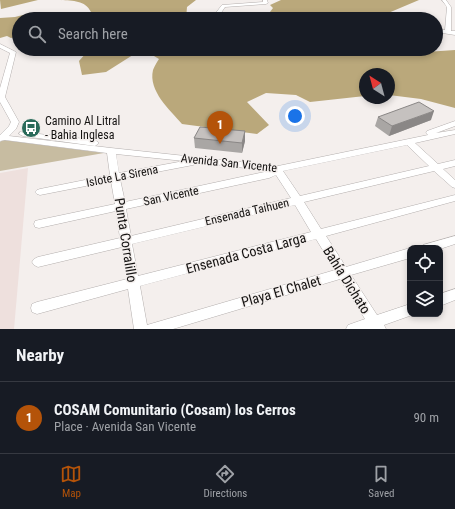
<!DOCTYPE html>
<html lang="en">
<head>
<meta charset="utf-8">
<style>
	:root { --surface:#171b24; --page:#242831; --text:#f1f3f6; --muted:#9ea1a6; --line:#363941; --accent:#b45309 }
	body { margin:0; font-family:"Roboto Condensed",sans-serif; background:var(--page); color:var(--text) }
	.controls { position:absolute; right:12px; bottom:12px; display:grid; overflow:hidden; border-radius:8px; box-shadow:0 2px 6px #0003 }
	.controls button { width:36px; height:36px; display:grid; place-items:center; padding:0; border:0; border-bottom:1px solid var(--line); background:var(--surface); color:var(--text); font:20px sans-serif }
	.compass { position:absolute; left:359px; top:68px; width:36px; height:36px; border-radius:50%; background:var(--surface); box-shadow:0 2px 6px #0003; rotate:324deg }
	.you { position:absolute; left:295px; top:116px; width:14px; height:14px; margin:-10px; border:3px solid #fff; border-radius:50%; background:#1a73e8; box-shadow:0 0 0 6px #1a73e833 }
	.badge { display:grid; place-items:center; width:26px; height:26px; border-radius:50%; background:var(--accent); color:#fff; font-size:13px; font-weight:700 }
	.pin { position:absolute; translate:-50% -33px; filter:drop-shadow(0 1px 2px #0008) }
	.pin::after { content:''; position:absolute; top:21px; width:14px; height:12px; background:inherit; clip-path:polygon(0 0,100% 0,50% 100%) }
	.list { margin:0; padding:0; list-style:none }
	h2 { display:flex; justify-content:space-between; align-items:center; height:52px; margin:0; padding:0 16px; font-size:17px }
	h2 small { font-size:13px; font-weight:400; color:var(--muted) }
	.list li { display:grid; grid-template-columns:26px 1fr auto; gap:12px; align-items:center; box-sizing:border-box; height:72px; padding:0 16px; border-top:1px solid var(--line) }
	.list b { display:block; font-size:15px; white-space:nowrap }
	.list p { margin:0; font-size:13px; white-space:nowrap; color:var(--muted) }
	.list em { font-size:13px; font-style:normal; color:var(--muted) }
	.icon { flex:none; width:22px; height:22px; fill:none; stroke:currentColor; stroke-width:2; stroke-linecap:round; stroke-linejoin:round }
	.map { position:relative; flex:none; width:455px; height:329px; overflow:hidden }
	.search { position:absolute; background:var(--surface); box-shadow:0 2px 6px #0003; left:12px; right:12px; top:12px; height:44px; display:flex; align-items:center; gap:10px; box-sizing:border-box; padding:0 14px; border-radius:22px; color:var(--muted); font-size:15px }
	.sheet { height:124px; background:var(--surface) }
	nav { display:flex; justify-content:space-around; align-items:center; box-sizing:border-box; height:56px; border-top:1px solid var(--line); background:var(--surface); font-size:11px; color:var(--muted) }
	nav a { display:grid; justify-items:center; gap:2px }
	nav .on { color:var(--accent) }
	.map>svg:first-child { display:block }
	.built { fill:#eee0dd }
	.green { fill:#c7bca1 }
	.forest { fill:#baa87b }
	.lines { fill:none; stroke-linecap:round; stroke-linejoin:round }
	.minor-casing { stroke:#b4afae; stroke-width:1 }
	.minor { fill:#fff; fill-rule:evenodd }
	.wall { fill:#a9a6a4 }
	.shaded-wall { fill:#8a8786 }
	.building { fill:#c5c1bf; stroke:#8a8786 }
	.labels { text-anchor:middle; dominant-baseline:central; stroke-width:3; stroke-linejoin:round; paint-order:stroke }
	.poi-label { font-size:12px; fill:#141211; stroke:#f4efed; text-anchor:start }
	.street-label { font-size:12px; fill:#141211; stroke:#f4efed }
	.near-street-label { font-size:14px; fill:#141211; stroke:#f4efed }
</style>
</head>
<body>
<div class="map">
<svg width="455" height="329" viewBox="0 0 455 329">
	<rect width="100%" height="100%" fill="#f4efed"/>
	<!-- built -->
	<path class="built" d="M28 168 14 329H0V173Z"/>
	<!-- green -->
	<path class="green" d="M3 140 104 153 0 171V142Z"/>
	<!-- forest -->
	<g class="forest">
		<path d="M0 0H38L1 9Z"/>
		<path d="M61 0H196L187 7 186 19H75L91 12C85 0 73 1 61 0Z"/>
		<path d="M281 0H419L374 19 236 18 238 16 270 12 273 8 270 5Z"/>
		<path d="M31 13 37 14 32 19H19V36L11 38 7 36 0 38V18L15 17Z"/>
		<path d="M81 49H369L411 53 455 50V108L421 99 389 95V74H365V96L310 102 296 95 266 93 247 102 269 125 257 134 182 124C170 110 148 91 153 70 154 67 157 62 159 59L154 56 136 53 106 72 82 75 79 61 87 52Z"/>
	</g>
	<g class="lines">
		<!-- minor casing -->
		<g class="minor-casing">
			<g id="minor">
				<path d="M263 0H267L268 3 266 4 225 7 217 19H211L222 5 263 2Z"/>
				<path d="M442 0H446L451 7V31H455V35L436 32V28L445 30 447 7Z"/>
				<path d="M0 44 16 52 5 97 19 122 16 129 9 136 111 148 278 166 428 135 426 133 427 131 455 121V126L436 133 455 130V134L415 143 438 164 455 160V166L443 169 455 180V188L452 187 434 171 304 202 321 229 455 195V201L326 236 346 267 410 248V258L351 275 377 315 410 304V314H415L384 325 386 329H346L348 325 365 319 340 279 173 329H134L128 289 37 314 32 312 31 308 32 304 37 302 127 279 122 247 38 267 34 265 32 262 34 259 38 257 120 238 116 211 39 228 35 227 34 224 35 221 39 220 115 204 111 181 40 195 37 194 35 192 37 190 40 189 110 175 107 153 5 140 0 141V135L9 126 11 122 0 102V88L10 53 0 48ZM407 145 429 166 300 196 283 171ZM116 154 184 161 119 173ZM197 162 269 171 125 202 120 179 193 165ZM276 175 291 198 131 236 126 209 269 178ZM295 205 311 232 138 276 132 244ZM316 239 335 270 147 325 140 286Z"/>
				<path d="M20 132 95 140 99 143 95 146 23 136 19 134Z"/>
				<path d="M455 236V244L440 249 421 248 423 245Z"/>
				<path d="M455 289V300L440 306V294Z"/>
			</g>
		</g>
		<!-- minor -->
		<use href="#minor" class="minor"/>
	</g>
	<!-- wall -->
	<g class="wall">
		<path d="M378 117 431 120 389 136 375 126Z"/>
		<path d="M245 131V141L242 153 195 148 194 138Z"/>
	</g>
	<!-- shaded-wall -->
	<g class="shaded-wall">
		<path d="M434 111 431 120 389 136 392 126Z"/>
		<path d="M245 131V141L242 153V143Z"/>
	</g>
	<!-- building -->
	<g class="building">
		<path d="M419 102 434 111 392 126 378 117Z"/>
		<path d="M200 127 245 131 242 143 194 138Z"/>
	</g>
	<!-- icons -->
	<defs>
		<g id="bus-disc" transform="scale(1)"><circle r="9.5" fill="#2a6b5a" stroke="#f4efed"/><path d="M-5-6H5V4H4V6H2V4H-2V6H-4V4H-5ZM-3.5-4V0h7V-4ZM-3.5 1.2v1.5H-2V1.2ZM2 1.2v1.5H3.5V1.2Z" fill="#fff"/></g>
	</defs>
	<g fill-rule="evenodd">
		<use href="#bus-disc" x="31" y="128"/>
	</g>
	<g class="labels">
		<!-- poi labels -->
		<g class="poi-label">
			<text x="45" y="121">Camino Al Litral<tspan x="45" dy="14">- Bahia Inglesa</tspan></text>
		</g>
		<!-- street labels -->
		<g class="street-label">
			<text transform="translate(229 163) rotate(6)">Avenida San Vicente</text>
			<text transform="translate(122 176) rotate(-11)">Islote La Sirena</text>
			<text transform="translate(171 196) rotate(-12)">San Vicente</text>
			<text transform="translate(247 212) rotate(-13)">Ensenada Taihuen</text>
		</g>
		<!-- near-street labels -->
		<g class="near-street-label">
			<text transform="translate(126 240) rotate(81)">Punta Corralillo</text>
			<text transform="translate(246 253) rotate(-15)">Ensenada Costa Larga</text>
			<text transform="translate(347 280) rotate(58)">Bahía Dichato</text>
			<text transform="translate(281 291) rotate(-16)">Playa El Chalet</text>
		</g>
	</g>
</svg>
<div class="controls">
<button><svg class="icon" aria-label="locate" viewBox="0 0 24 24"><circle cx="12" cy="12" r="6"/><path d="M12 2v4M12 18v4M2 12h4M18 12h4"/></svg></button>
<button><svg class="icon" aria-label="layers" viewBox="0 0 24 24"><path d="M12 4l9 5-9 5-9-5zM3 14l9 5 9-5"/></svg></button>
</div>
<svg class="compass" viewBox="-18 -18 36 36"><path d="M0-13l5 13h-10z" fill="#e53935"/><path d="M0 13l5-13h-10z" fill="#9ea1a6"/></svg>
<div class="you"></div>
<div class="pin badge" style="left:220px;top:144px">1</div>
<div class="search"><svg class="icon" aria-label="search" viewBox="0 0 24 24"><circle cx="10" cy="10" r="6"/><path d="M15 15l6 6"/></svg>Search here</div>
</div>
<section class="sheet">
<h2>Nearby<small></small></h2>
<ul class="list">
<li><span class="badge">1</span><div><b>COSAM Comunitario (Cosam) los Cerros</b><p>Place · Avenida San Vicente</p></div><em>90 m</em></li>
</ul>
</section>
<nav>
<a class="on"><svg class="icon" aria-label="map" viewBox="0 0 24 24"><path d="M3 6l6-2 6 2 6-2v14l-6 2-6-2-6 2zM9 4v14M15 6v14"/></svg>Map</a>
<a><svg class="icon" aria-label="directions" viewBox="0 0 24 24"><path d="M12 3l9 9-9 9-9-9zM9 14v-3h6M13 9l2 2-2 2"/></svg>Directions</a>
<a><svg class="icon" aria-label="saved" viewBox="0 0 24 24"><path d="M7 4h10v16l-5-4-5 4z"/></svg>Saved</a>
</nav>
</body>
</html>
